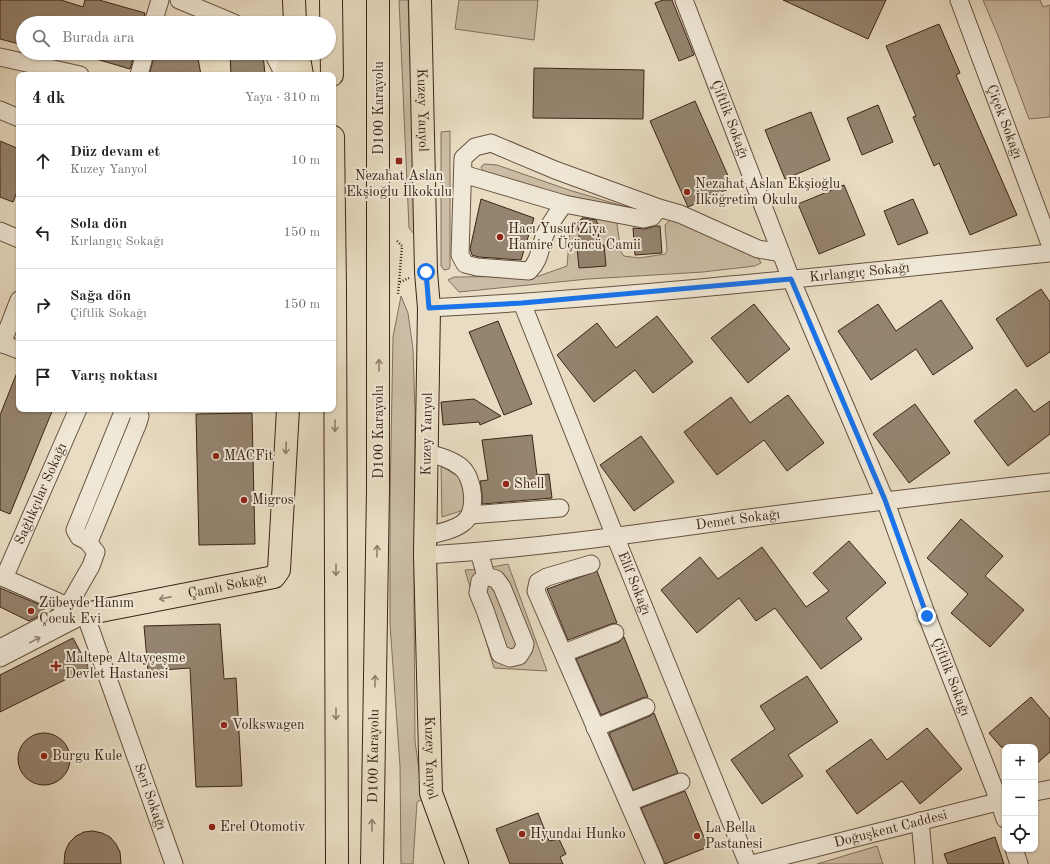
<!DOCTYPE html>
<html lang="tr">
<head>
<meta charset="utf-8">
<style>
	:root { --surface:#fff; --page:#f2f2f2; --text:#222; --muted:#767676; --line:#e0e0e0 }
	body { margin:0; font-family:"Old Standard TT",serif; background:var(--page); color:var(--text) }
	.controls { position:absolute; right:12px; bottom:12px; display:grid; overflow:hidden; border-radius:8px; box-shadow:0 1px 3px #0004 }
	.controls button { width:36px; height:36px; display:grid; place-items:center; padding:0; border:0; border-bottom:1px solid var(--line); background:var(--surface); color:var(--text); font:20px sans-serif }
	.stop { position:absolute; width:12px; height:12px; margin:-9px; border:3px solid #1a73e8; border-radius:50%; background:#fff }
	.stop.end { background:#1a73e8; border-color:#fff; box-shadow:0 1px 4px #0008 }
	.list { margin:0; padding:0; list-style:none }
	h2 { display:flex; justify-content:space-between; align-items:center; height:52px; margin:0; padding:0 16px; font-size:17px }
	h2 small { font-size:13px; font-weight:400; color:var(--muted) }
	.list li { display:grid; grid-template-columns:26px 1fr auto; gap:12px; align-items:center; box-sizing:border-box; height:72px; padding:0 16px; border-top:1px solid var(--line) }
	.list b { display:block; font-size:15px; white-space:nowrap }
	.list p { margin:0; font-size:13px; white-space:nowrap; color:var(--muted) }
	.list em { font-size:13px; font-style:normal; color:var(--muted) }
	.icon { flex:none; width:22px; height:22px; fill:none; stroke:currentColor; stroke-width:2; stroke-linecap:round; stroke-linejoin:round }
	.map { position:relative; flex:none; width:1050px; height:864px; overflow:hidden }
	.search { position:absolute; background:var(--surface); box-shadow:0 1px 3px #0004; left:16px; top:16px; width:320px; height:44px; display:flex; align-items:center; gap:10px; box-sizing:border-box; padding:0 14px; border-radius:22px; color:var(--muted); font-size:15px }
	.panel { position:absolute; background:var(--surface); box-shadow:0 1px 3px #0004; left:16px; top:72px; width:320px; height:340px; border-radius:8px }
	.map>svg:first-child { display:block }
	.green { fill:#cbbda5; stroke:#83705d }
	.building { fill:#95846f; stroke:#3b2415 }
	.lines { fill:none; stroke-linecap:round; stroke-linejoin:round }
	.minor-casing { stroke:#665240; stroke-width:19 }
	.major-casing { stroke:#3b2415; stroke-width:24 }
	.highway-casing { stroke:#3b2415; stroke-width:24 }
	.path { stroke:#3b2415; stroke-width:2.5; stroke-dasharray:1 2; stroke-linecap:butt }
	.minor { stroke:#f0e8d7; stroke-width:17 }
	.major { stroke:#e8dcc2; stroke-width:22 }
	.highway { stroke:#e8dcc2; stroke-width:22 }
	.oneway { stroke:#92806c }
	.oneway2 { stroke:#968676 }
	.route { stroke:#1a73e8; stroke-width:5 }
	.poi-dot { fill:#8f2418; stroke:#f0e8d7; stroke-width:1.5 }
	.labels { text-anchor:middle; dominant-baseline:central; stroke-width:4; stroke-linejoin:round; paint-order:stroke }
	.street-label { font-size:14px; fill:#3b2415; stroke:#f0e8d7 }
	.poi-label { font-size:14px; fill:#3b2415; stroke:#f0e8d7; text-anchor:start }
</style>
</head>
<body>
<div class="map">
<svg width="1050" height="864" viewBox="0 0 1050 864">
	<rect width="100%" height="100%" fill="#e8dcc2"/>
	<filter id="stains"><feTurbulence type="fractalNoise" baseFrequency=".005" numOctaves="4"/><feColorMatrix values="0 0 0 0 .2 0 0 0 0 .09 0 0 0 0 .02 0 0 0 .5 -.17"/></filter>
	<radialGradient id="worn" r=".72"><stop offset=".6" stop-color="#630" stop-opacity="0"/><stop offset="1" stop-color="#630" stop-opacity=".3"/></radialGradient>
	<!-- green -->
	<g class="green">
		<path d="M399 0H408L416 236 409 228Z"/>
		<path d="M459 0H538L534 40 455 29Z"/>
		<path d="M983 0H1040L1043 7 1050 5V117L1029 119 999 38Z"/>
		<path d="M450 131V266L449 269 444 270 441 266V132Z"/>
		<path d="M484 164 497 165 569 190 640 211 559 194 483 171 481 167Z"/>
		<path d="M583 217 611 219 617 224 621 252 624 256 639 258 665 254 667 251 665 225 669 221 678 217 689 221 759 259 761 263 755 266 703 272 588 279 459 292 448 280 454 277 539 276 567 266 570 230Z"/>
		<path d="M401 296 408 313 413 349 415 413 414 606 415 741 423 799 417 802 413 864H401L400 766 390 624V499L393 337Z"/>
		<path d="M441 466 464 480 467 506 461 511 442 517Z"/>
		<path d="M508 564 547 671 494 668 465 570 483 569Z"/>
		<path d="M877 846 883 864H817Z"/>
	</g>
	<!-- building -->
	<g class="building">
		<path d="M0 0H61L83 7 85 0H99L145 13 143 23H23V45L0 39Z"/>
		<path d="M663 0H672L694 55 679 61 655 3Z"/>
		<path d="M783 0H886L868 39Z"/>
		<path d="M939 24 960 73 956 75 1017 215 970 235 939 163 934 166 913 117 916 116 886 46Z"/>
		<path d="M87 53H135L130 69 86 56Z"/>
		<path d="M155 53H197L201 75H149Z"/>
		<path d="M230 53H263L265 75H231Z"/>
		<path d="M534 68 644 70 643 119 533 118Z"/>
		<path d="M695 101 733 187 688 207 650 121Z"/>
		<path d="M878 105 893 142 862 155 847 118Z"/>
		<path d="M811 112 830 160 785 179 765 130Z"/>
		<path d="M0 141 19 149V187L13 202 0 197Z"/>
		<path d="M844 185 865 235 819 254 798 204Z"/>
		<path d="M481 199 534 218 521 260 479 257 472 255 470 249Z"/>
		<path d="M913 199 928 233 898 245 884 211Z"/>
		<path d="M584 218 596 220 599 226 598 245H604L606 266 579 268 577 247H580L578 226 580 220Z"/>
		<path d="M655 226H660L662 253 635 255 633 228 645 229Z"/>
		<path d="M1041 289 1050 302V352L1027 367 996 319Z"/>
		<path d="M941 300 973 348 933 375 916 349 871 380 838 331 878 304 896 331Z"/>
		<path d="M754 304 790 349 748 383 711 338Z"/>
		<path d="M657 316 693 362 653 393 635 370 594 402 557 355 597 323 616 348Z"/>
		<path d="M498 321 532 404 504 415 469 332Z"/>
		<path d="M18 370 19 409H53L10 514 0 510V415Z"/>
		<path d="M1016 389 1034 412 1050 401V434L1008 466 974 421Z"/>
		<path d="M788 395 824 443 787 471 764 440 717 475 684 432 731 397 750 423Z"/>
		<path d="M474 399 501 416 480 425 479 422 443 425 441 402Z"/>
		<path d="M915 404 950 453 909 483 873 434Z"/>
		<path d="M252 413 255 544 199 545 196 414Z"/>
		<path d="M532 435 537 475 549 474 552 498 482 504V494L480 481 488 480 482 440Z"/>
		<path d="M641 436 674 482 634 511 600 465Z"/>
		<path d="M961 519 1003 556 985 576 1024 610 990 647 951 613 968 594 927 558Z"/>
		<path d="M849 541 886 583 846 618 862 639 821 669 775 608 756 621 739 598 697 633 661 590 700 557 718 579 762 547 806 607 829 591 813 573Z"/>
		<path d="M597 571 617 623 611 624 568 640 547 589Z"/>
		<path d="M0 588 45 607 41 615 29 621 0 607Z"/>
		<path d="M220 624 224 679 236 678 242 786 196 787 190 668 148 671 144 626Z"/>
		<path d="M624 637 648 697 642 698 601 715 576 659 619 642Z"/>
		<path d="M73 638 89 668 0 712V675Z"/>
		<path d="M807 676 838 722 788 755 803 776 762 804 731 760 775 729 760 706Z"/>
		<path d="M1031 697 1050 719V752L1035 765V747H1001L989 733Z"/>
		<path d="M654 713 678 773 633 790 609 733 650 716Z"/>
		<path d="M927 728 962 769 920 804 902 781 857 814 826 771 871 739 887 760Z"/>
		<circle cx="44" cy="759" r="26"/>
		<path d="M685 791 708 847 665 864 641 808Z"/>
		<path d="M538 813 549 841 559 839 566 854 560 857 563 864H510L496 829Z"/>
		<path d="M93 831 102 833 110 837 116 844 120 852 121 864H64L65 852 69 843 76 836 84 832Z"/>
		<path d="M995 837 1004 864H948L944 854Z"/>
	</g>
	<g class="lines">
		<!-- minor casing -->
		<g class="minor-casing">
			<g id="minor">
				<path d="M179 0 234 23"/>
				<path id="s1" d="M684 0 791 279 885 500 927 616 999 801 1005 819"/>
				<path id="s2" d="M959 0 1050 244"/>
				<path d="M153 23 160 0"/>
				<path d="M273 53 284 75"/>
				<path d="M0 57 80 75"/>
				<path d="M139 75 145 53"/>
				<path d="M0 110 19 118"/>
				<path d="M463 174 564 204"/>
				<path d="M659 208 652 217 643 219 564 204C556 215 549 224 544 237 539 251 540 260 529 271L477 267 465 264 460 255 463 158 475 147 491 143 555 170 659 208 680 214 758 249 781 253"/>
				<path d="M0 231 19 239"/>
				<path id="s3" d="M522 303 615 536 748 864"/>
				<path id="s4" d="M429 308C637 297 843 274 1050 253"/>
				<path d="M0 343 19 350"/>
				<path d="M2 344 19 300"/>
				<path d="M470 515 560 508"/>
				<path d="M425 536C438 533 452 531 463 523 478 512 474 478 461 467 451 459 439 456 427 453"/>
				<path d="M87 541 91 537 138 423 140 416 136 410 133 409"/>
				<path d="M479 552 486 576 480 581 478 593 485 610 500 654 510 658 519 656 524 648 525 644 502 587 496 579 486 576"/>
				<path id="s5" d="M425 555C533 549 641 533 749 518 849 505 949 493 1050 482"/>
				<path d="M591 564 547 577 538 582 536 591 655 864"/>
				<path id="s6" d="M0 576 85 614 174 864"/>
				<path id="s7" d="M4 578 78 409"/>
				<path d="M68 606 91 566 96 552 87 541 79 537 75 530 123 412 128 409"/>
				<path d="M0 648 63 615 85 614 0 658"/>
				<path d="M564 653 615 633"/>
				<path d="M595 728 646 707"/>
				<path d="M1035 792 1050 789"/>
				<path d="M629 802 681 782"/>
				<path d="M920 821 924 864"/>
				<path d="M1014 849 1019 864"/>
				<path id="s8" d="M752 864 1005 800"/>
			</g>
		</g>
		<!-- major casing -->
		<g class="major-casing">
			<g id="major">
				<path id="s9" d="M420 0 426 272 429 308 425 555 431 793 457 864"/>
				<path d="M286 75 291 53"/>
				<path id="s10" d="M85 614 274 577 279 570 288 409"/>
			</g>
		</g>
		<!-- highway casing -->
		<g class="highway-casing">
			<g id="highway">
				<path d="M294 0 295 23"/>
				<path d="M331 0 332 75"/>
				<path d="M298 53 302 75"/>
				<path d="M333 137 335 289 337 864"/>
				<path id="s11" d="M372 864 378 489V0"/>
			</g>
		</g>
		<!-- path -->
		<g class="path">
			<path d="M397 241 402 246 398 295"/>
			<path d="M400 282 409 278"/>
		</g>
		<!-- minor -->
		<use href="#minor" class="minor"/>
		<!-- major -->
		<use href="#major" class="major"/>
		<!-- highway -->
		<use href="#highway" class="highway"/>
	</g>
	<!-- one-way arrows -->
	<defs><path id="oneway-shaft" d="M-6 0H5M1.5-3L5.5 0L1.5 3" fill="none" stroke-width="1.6" stroke-linecap="round" stroke-linejoin="round"/></defs>
	<g class="oneway">
		<use href="#oneway-shaft" transform="translate(379 365) rotate(-90)"/>
		<use href="#oneway-shaft" transform="translate(335 426) rotate(90)"/>
		<use href="#oneway-shaft" transform="translate(286 448) rotate(93)"/>
		<use href="#oneway-shaft" transform="translate(377 551) rotate(-89)"/>
		<use href="#oneway-shaft" transform="translate(336 570) rotate(90)"/>
		<use href="#oneway-shaft" transform="translate(165 598) rotate(169)"/>
		<use href="#oneway-shaft" transform="translate(375 681) rotate(-89)"/>
		<use href="#oneway-shaft" transform="translate(336 714) rotate(90)"/>
		<use href="#oneway-shaft" transform="translate(372 825) rotate(-90)"/>
	</g>
	<use class="oneway2" href="#oneway-shaft" transform="translate(35 640) rotate(-28)"/>
	<g class="lines">
		<!-- route -->
		<path class="route" d="M426 272 429 308 522 303 791 279 885 500 927 616"/>
	</g>
	<!-- markers -->
	<g class="poi-dot">
		<rect x="395" y="157" width="8" height="8" rx="2"/>
		<circle cx="687" cy="192" r="4"/>
		<circle cx="500" cy="237" r="4"/>
		<circle cx="216" cy="456" r="4"/>
		<circle cx="506" cy="484" r="4"/>
		<circle cx="244" cy="500" r="4"/>
		<circle cx="31" cy="611" r="4"/>
		<path d="M54 660h4v4h4v4h-4v4h-4v-4h-4v-4h4z"/>
		<circle cx="224" cy="725" r="4"/>
		<circle cx="44" cy="756" r="4"/>
		<circle cx="212" cy="827" r="4"/>
		<circle cx="522" cy="834" r="4"/>
		<circle cx="697" cy="836" r="4"/>
	</g>
	<g class="labels">
		<!-- street labels -->
		<g class="street-label">
			<text transform="translate(379 108) rotate(-90)">D100 Karayolu</text>
			<text stroke="none"><textPath href="#s9" startOffset="110">Kuzey Yanyol</textPath></text>
			<text stroke="none"><textPath href="#s1" startOffset="128">Çiftlik Sokağı</textPath></text>
			<text stroke="none"><textPath href="#s2" startOffset="130">Çiçek Sokağı</textPath></text>
			<text stroke="none"><textPath href="#s4" startOffset="432">Kırlangıç Sokağı</textPath></text>
			<text transform="translate(379 432) rotate(-90)">D100 Karayolu</text>
			<text transform="translate(427 434) rotate(-89)">Kuzey Yanyol</text>
			<text stroke="none"><textPath href="#s7" startOffset="92">Sağlıkçılar Sokağı</textPath></text>
			<text stroke="none"><textPath href="#s5" startOffset="315">Demet Sokağı</textPath></text>
			<text stroke="none"><textPath href="#s3" startOffset="302">Elif Sokağı</textPath></text>
			<text stroke="none"><textPath href="#s10" startOffset="145">Çamlı Sokağı</textPath></text>
			<text stroke="none"><textPath href="#s1" startOffset="728">Çiftlik Sokağı</textPath></text>
			<text stroke="none"><textPath href="#s11" startOffset="108">D100 Karayolu</textPath></text>
			<text stroke="none"><textPath href="#s9" startOffset="758">Kuzey Yanyol</textPath></text>
			<text stroke="none"><textPath href="#s6" startOffset="287">Seri Sokağı</textPath></text>
			<text stroke="none"><textPath href="#s8" startOffset="143">Doğuşkent Caddesi</textPath></text>
		</g>
		<!-- poi labels -->
		<g class="poi-label">
			<text x="399" y="176" text-anchor="middle">Nezahat Aslan<tspan x="399" dy="16">Ekşioğlu İlkokulu</tspan></text>
			<text x="695" y="184">Nezahat Aslan Ekşioğlu<tspan x="695" dy="16">İlköğretim Okulu</tspan></text>
			<text x="508" y="229">Hacı Yusuf Ziya<tspan x="508" dy="16">Hamire Üçüncü Camii</tspan></text>
			<text x="224" y="456">MACFit</text>
			<text x="514" y="484">Shell</text>
			<text x="252" y="500">Migros</text>
			<text x="39" y="603">Zübeyde Hanım<tspan x="39" dy="16">Çocuk Evi</tspan></text>
			<text x="65" y="658">Maltepe Altayçeşme<tspan x="65" dy="16">Devlet Hastanesi</tspan></text>
			<text x="232" y="725">Volkswagen</text>
			<text x="52" y="756">Burgu Kule</text>
			<text x="220" y="827">Erel Otomotiv</text>
			<text x="705" y="828">La Bella<tspan x="705" dy="16">Pastanesi</tspan></text>
			<text x="530" y="834">Hyundai Hunko</text>
		</g>
	</g>
	<rect width="100%" height="100%" filter="url(#stains)"/>
	<rect width="100%" height="100%" fill="url(#worn)"/>
</svg>
<div class="controls">
<button>+</button>
<button>−</button>
<button><svg class="icon" aria-label="locate" viewBox="0 0 24 24"><circle cx="12" cy="12" r="6"/><path d="M12 2v4M12 18v4M2 12h4M18 12h4"/></svg></button>
</div>
<div class="stop" style="left:426px;top:272px"></div>
<div class="stop end" style="left:927px;top:616px"></div>
<div class="search"><svg class="icon" aria-label="search" viewBox="0 0 24 24"><circle cx="10" cy="10" r="6"/><path d="M15 15l6 6"/></svg>Burada ara</div>
<section class="panel">
<h2>4 dk<small>Yaya · 310 m</small></h2>
<ul class="list">
<li><svg class="icon" aria-label="ahead" viewBox="0 0 24 24"><path d="M12 20V5M6 11l6-6 6 6"/></svg><div><b>Düz devam et</b><p>Kuzey Yanyol</p></div><em>10 m</em></li>
<li><svg class="icon" aria-label="left" viewBox="0 0 24 24"><path d="M17 20v-9H6M10 6l-5 5 5 5"/></svg><div><b>Sola dön</b><p>Kırlangıç Sokağı</p></div><em>150 m</em></li>
<li><svg class="icon" aria-label="right" viewBox="0 0 24 24"><path d="M7 20v-9h11M14 6l5 5-5 5"/></svg><div><b>Sağa dön</b><p>Çiftlik Sokağı</p></div><em>150 m</em></li>
<li><svg class="icon" aria-label="arrive" viewBox="0 0 24 24"><path d="M6 21V4h12l-3 4 3 4H6"/></svg><div><b>Varış noktası</b></div></li>
</ul>
</section>
</div>
</body>
</html>
